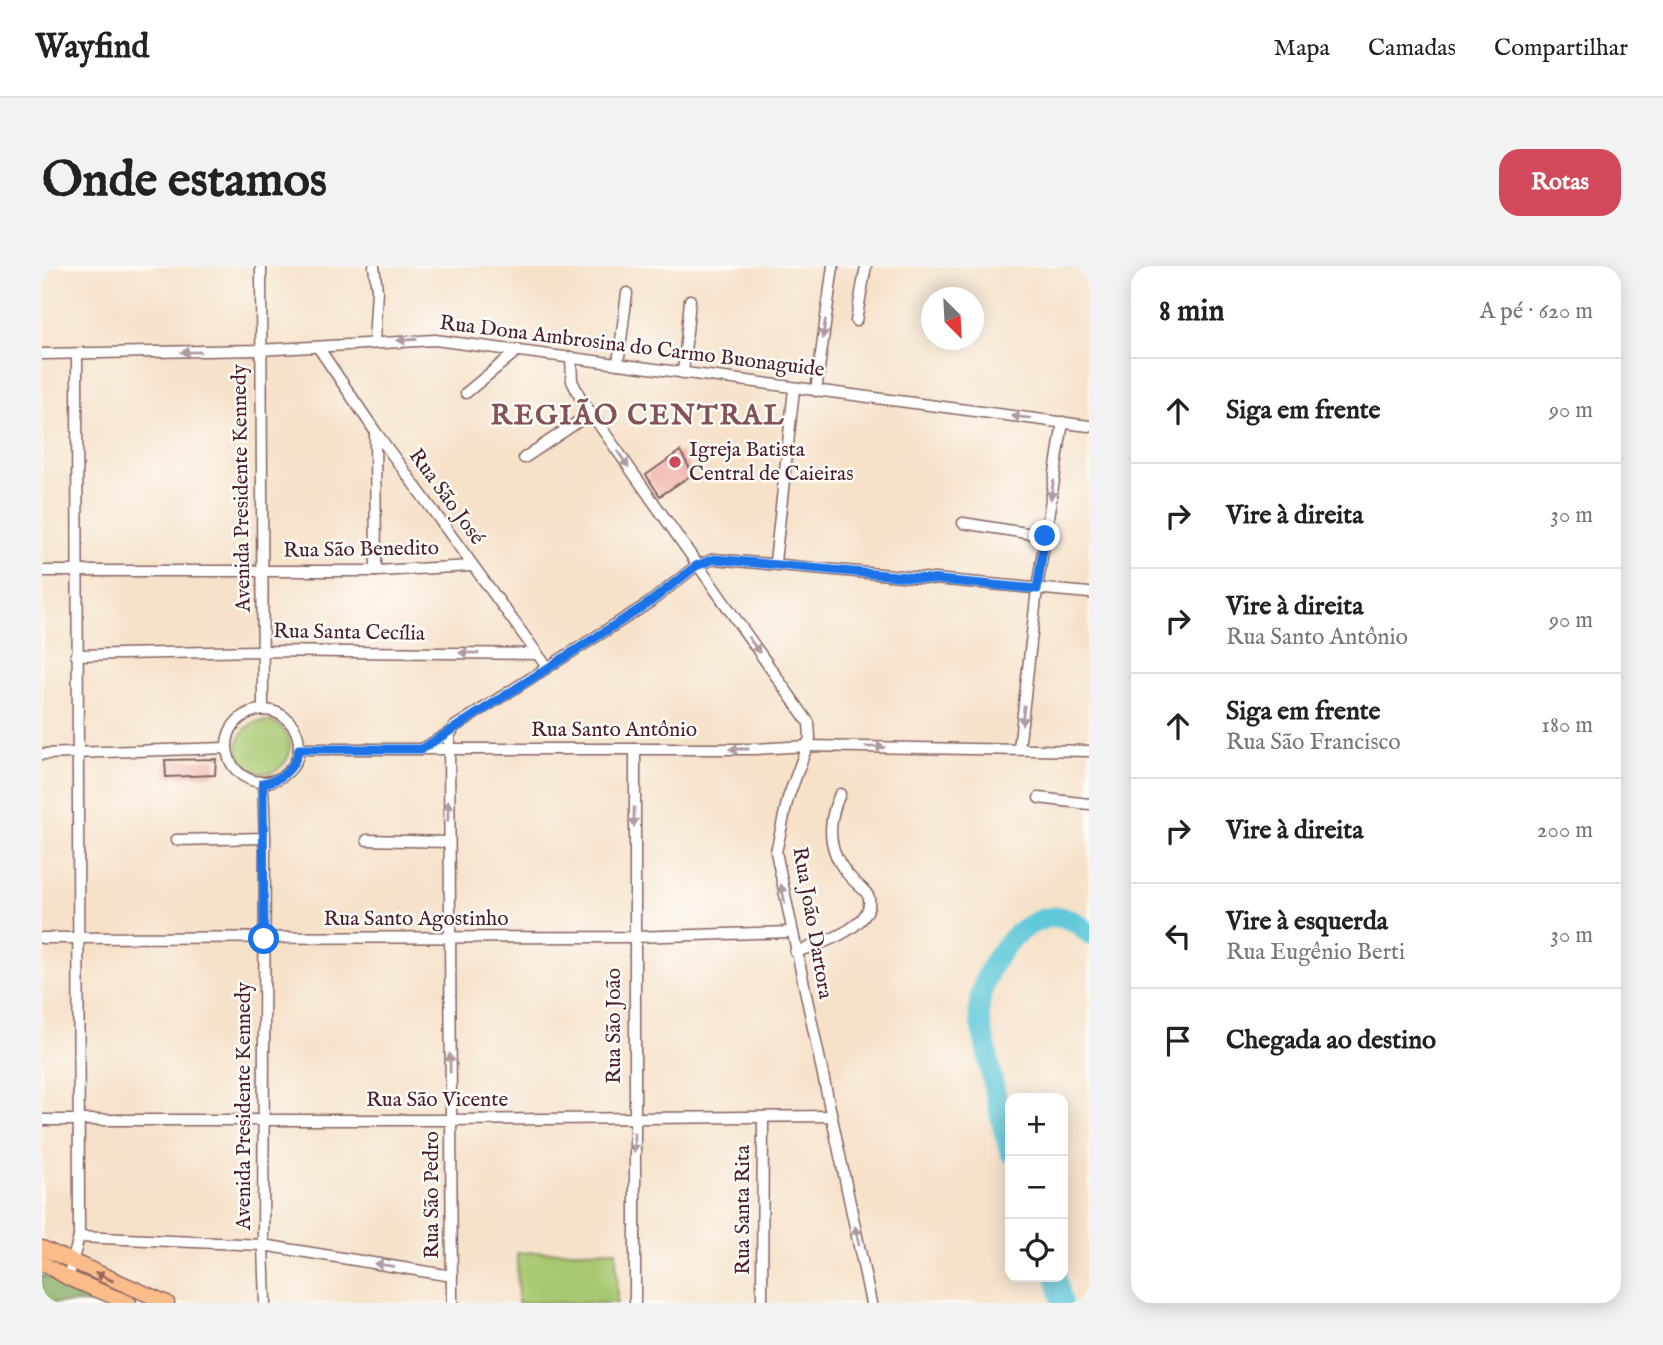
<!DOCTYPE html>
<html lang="pt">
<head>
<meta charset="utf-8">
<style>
	:root { --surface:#fff; --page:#f2f2f2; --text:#222; --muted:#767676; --line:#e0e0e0; --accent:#d1495b }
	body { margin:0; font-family:"IM FELL English",serif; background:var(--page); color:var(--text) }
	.controls { position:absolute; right:21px; bottom:21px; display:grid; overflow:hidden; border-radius:14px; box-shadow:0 4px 18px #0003 }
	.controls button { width:63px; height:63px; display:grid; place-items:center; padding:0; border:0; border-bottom:2px solid var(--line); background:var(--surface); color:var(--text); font:35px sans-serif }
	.compass { position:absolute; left:879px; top:21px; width:63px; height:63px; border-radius:50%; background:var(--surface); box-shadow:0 4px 18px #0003; rotate:156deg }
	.stop { position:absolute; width:21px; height:21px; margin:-16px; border:5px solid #1a73e8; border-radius:50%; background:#fff }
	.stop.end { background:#1a73e8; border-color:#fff; box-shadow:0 2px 7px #0008 }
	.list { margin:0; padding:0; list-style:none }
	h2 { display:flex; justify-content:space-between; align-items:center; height:91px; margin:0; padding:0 28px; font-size:30px }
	h2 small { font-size:23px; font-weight:400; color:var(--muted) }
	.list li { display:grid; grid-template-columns:46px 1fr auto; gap:21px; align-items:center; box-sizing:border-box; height:105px; padding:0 28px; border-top:2px solid var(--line) }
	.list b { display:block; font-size:26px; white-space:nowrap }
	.list p { margin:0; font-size:23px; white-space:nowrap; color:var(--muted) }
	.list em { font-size:23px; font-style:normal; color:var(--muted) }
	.icon { flex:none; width:38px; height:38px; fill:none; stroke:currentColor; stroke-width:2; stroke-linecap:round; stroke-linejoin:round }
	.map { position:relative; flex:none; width:1047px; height:1037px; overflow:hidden; border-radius:21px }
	header { display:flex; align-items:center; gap:42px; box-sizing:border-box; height:98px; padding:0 35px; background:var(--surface); border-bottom:2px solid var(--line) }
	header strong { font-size:33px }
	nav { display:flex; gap:38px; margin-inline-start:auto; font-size:24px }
	.intro { display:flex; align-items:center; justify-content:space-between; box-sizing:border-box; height:168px; padding:0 42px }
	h1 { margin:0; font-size:49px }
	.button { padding:18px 32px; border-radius:21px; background:var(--accent); color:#fff; font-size:24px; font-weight:700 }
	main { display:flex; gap:42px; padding:0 42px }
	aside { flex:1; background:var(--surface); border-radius:21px; box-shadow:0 4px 18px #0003 }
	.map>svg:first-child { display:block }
	.green { fill:#a7c870; stroke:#78744e; stroke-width:2 }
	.forest { fill:#85ac62; stroke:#686646; stroke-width:2 }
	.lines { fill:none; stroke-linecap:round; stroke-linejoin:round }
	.river { stroke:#5ec8d9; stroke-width:21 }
	.building { fill:#efb0a7 }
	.minor-casing { stroke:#866362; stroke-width:13 }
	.major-casing { stroke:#866362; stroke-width:17 }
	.minor { stroke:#fff; stroke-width:10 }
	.major { stroke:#fabc8b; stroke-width:14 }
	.oneway { fill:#ae9aa0 }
	.oneway2 { fill:#996656 }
	.route { stroke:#1a73e8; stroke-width:9 }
	.poi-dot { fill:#d1495b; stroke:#fdfcf7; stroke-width:2.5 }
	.labels { text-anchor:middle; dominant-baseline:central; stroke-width:5; stroke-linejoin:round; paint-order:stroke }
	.street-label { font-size:21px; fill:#4a1f2b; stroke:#fdfcf7 }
	.poi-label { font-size:21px; fill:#4a1f2b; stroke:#fdfcf7; text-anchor:start }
	.district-label { font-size:28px; font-weight:bold; letter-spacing:2px; fill:#845256; stroke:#fdfcf7 }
</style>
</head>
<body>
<header>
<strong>Wayfind</strong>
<nav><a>Mapa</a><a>Camadas</a><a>Compartilhar</a></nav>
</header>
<div class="intro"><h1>Onde estamos</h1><a class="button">Rotas</a></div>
<main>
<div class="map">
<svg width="1047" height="1037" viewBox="0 0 1047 1037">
	<rect width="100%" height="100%" fill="#fdfcf7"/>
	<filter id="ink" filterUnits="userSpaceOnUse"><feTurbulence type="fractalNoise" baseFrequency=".0143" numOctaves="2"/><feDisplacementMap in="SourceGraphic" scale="14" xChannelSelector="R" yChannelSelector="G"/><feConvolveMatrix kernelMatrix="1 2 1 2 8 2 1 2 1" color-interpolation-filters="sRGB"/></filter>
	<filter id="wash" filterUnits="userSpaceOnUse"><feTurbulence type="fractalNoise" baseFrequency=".00686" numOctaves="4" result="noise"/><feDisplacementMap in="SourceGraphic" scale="28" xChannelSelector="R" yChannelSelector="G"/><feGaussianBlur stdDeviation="1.57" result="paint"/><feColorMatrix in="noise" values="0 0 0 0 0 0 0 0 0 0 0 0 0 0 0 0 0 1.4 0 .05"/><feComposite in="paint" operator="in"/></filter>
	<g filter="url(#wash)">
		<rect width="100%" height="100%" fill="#f6e1c9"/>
		<!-- green -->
		<g class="green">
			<circle cx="222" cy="481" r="26"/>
			<path d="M574 984 575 1037H476L475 987Z"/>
		</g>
		<!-- forest -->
		<path class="forest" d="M0 1009 71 1037H0Z"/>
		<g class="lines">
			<!-- river -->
			<g class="river">
				<path d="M968 886C958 851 950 817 944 781 942 770 937 756 937 745 938 710 963 668 996 655 1016 647 1032 651 1047 668"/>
				<path d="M1014 1011 1020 1037"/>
			</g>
		</g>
		<g id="blocks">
			<!-- building -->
			<g class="building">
				<path d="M638 185 651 208 618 230 604 209Z"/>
				<path d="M174 493 173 509 124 511 123 494Z"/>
			</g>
		</g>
	</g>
	<g filter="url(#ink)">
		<use href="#blocks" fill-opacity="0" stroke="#866362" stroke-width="2"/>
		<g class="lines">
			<!-- minor casing -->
			<g class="minor-casing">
				<g id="minor">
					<path d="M219 0 221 444"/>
					<path d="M814 55 824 0"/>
					<path d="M332 77 335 24 332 0"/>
					<path d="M276 81 333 165 505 401"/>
					<path d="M0 88 217 84 393 74 1047 160"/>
					<path d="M529 91 530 115 539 133 767 457 768 472 746 532 734 586 829 1037"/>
					<path d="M576 98 585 27"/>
					<path d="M641 107 648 34"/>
					<path d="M774 125 791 0"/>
					<path d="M424 127 476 84"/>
					<path d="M333 165 334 305"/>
					<path d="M482 192 549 147"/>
					<path d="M921 257 1003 270"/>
					<path d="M733 296 752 123"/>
					<path d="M0 305H334L430 300"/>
					<path d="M34 389 214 385 495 388"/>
					<circle cx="221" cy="480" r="36"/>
					<path d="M257 483H713L765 480 1047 485"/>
					<path d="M380 483 408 466"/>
					<path d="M593 483V1037"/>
					<path d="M977 483 995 323 1021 156"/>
					<path d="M0 488 184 482"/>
					<path d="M221 517 223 572 221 979 223 1037"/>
					<path d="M997 532 1047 538"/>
					<path d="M134 574 223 572"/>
					<path d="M325 574 406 576"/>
					<path d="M0 672 591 671 749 666"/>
					<path d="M753 686C773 680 832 662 827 632 825 625 818 621 813 616 786 590 783 561 798 528"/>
					<path d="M0 854H409L790 850"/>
					<path d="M37 971 221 979 410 1010"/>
					<path d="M26 1012 37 971 35 88"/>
					<path d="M410 1037 407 471 412 461 607 337 654 300 672 293 1047 327"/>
					<path d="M720 1037 721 852"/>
				</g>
			</g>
			<!-- major casing -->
			<g class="major-casing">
				<g id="major">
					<path d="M0 982 125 1037"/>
					<path d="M0 997 26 1012 87 1037"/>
				</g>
			</g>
			<!-- minor -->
			<use href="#minor" class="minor"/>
			<!-- major -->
			<use href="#major" class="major"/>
		</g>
		<!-- one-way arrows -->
		<defs><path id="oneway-solid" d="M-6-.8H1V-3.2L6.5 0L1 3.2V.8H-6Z" transform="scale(1.75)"/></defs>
		<g class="oneway">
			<use href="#oneway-solid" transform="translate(782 63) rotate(98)"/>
			<use href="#oneway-solid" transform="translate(365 74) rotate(177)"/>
			<use href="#oneway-solid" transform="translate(149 86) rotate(179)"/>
			<use href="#oneway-solid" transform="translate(979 151) rotate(-173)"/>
			<use href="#oneway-solid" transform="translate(581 193) rotate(55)"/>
			<use href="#oneway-solid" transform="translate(1010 224) rotate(99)"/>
			<use href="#oneway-solid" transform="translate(712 379) rotate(54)"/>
			<use href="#oneway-solid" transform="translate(427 387) rotate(-179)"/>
			<use href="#oneway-solid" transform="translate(981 449) rotate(97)"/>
			<use href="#oneway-solid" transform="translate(833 481) rotate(1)"/>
			<use href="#oneway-solid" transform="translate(697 483) rotate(-180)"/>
			<use href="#oneway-solid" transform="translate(406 545) rotate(-89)"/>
			<use href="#oneway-solid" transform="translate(592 551) rotate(91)"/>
			<use href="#oneway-solid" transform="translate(741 628) rotate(-102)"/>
			<use href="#oneway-solid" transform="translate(408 797) rotate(-91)"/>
			<use href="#oneway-solid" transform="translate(592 877) rotate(90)"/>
			<use href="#oneway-solid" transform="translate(815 970) rotate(-102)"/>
			<use href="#oneway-solid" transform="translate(342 999) rotate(-171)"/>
		</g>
		<use class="oneway2" href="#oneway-solid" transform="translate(62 1011) rotate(-156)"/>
	</g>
	<g class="lines" filter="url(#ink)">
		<!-- route -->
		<path class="route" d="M222 673 221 517C241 514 252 503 257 483H380L607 337 654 300 672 293 995 323 1003 270"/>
	</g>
	<!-- markers -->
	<circle class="poi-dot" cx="633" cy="196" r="7"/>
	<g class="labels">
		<!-- street labels -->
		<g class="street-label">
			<text transform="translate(590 81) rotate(7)">Rua Dona Ambrosina do Carmo Buonaguide</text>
			<text transform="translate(200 222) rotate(-91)">Avenida Presidente Kennedy</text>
			<text transform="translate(404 231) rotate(54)">Rua São José</text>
			<text transform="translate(319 284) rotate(-1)">Rua São Benedito</text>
			<text transform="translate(307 367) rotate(1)">Rua Santa Cecília</text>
			<text x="572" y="464">Rua Santo Antônio</text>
			<text x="374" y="653">Rua Santo Agostinho</text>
			<text transform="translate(770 657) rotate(80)">Rua João Dartora</text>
			<text transform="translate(572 760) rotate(-90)">Rua São João</text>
			<text x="395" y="834">Rua São Vicente</text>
			<text transform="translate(202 840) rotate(-90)">Avenida Presidente Kennedy</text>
			<text transform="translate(390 929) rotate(-90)">Rua São Pedro</text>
			<text transform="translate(701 944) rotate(-90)">Rua Santa Rita</text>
		</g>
		<!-- poi labels -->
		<g class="poi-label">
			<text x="647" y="184">Igreja Batista<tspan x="647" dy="24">Central de Caieiras</tspan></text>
		</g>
		<!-- district labels -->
		<g class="district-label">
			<text x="596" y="150">REGIÃO CENTRAL</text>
		</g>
	</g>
</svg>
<div class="controls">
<button>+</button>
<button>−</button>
<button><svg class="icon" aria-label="locate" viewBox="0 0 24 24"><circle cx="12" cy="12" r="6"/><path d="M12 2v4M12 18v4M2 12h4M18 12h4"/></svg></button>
</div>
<svg class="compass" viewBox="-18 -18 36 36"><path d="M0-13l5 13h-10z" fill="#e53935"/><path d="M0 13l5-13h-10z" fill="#767676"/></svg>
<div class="stop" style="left:222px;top:673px"></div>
<div class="stop end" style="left:1003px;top:270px"></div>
</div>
<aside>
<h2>8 min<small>A pé · 620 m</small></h2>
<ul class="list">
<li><svg class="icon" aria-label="ahead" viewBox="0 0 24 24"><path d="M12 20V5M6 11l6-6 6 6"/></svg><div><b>Siga em frente</b></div><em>90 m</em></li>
<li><svg class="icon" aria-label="right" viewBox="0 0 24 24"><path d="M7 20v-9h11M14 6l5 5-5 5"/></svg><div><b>Vire à direita</b></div><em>30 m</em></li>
<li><svg class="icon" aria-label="right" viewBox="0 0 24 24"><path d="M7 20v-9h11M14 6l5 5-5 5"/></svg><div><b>Vire à direita</b><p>Rua Santo Antônio</p></div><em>90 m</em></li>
<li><svg class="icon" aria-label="ahead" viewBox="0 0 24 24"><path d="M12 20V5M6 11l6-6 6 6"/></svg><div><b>Siga em frente</b><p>Rua São Francisco</p></div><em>180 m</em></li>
<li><svg class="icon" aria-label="right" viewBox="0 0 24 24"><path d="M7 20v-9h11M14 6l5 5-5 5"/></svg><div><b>Vire à direita</b></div><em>200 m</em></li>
<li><svg class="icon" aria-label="left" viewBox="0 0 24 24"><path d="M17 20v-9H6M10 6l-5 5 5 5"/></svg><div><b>Vire à esquerda</b><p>Rua Eugênio Berti</p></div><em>30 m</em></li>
<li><svg class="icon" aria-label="arrive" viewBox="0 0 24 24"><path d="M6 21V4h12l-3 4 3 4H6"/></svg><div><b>Chegada ao destino</b></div></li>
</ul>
</aside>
</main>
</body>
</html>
